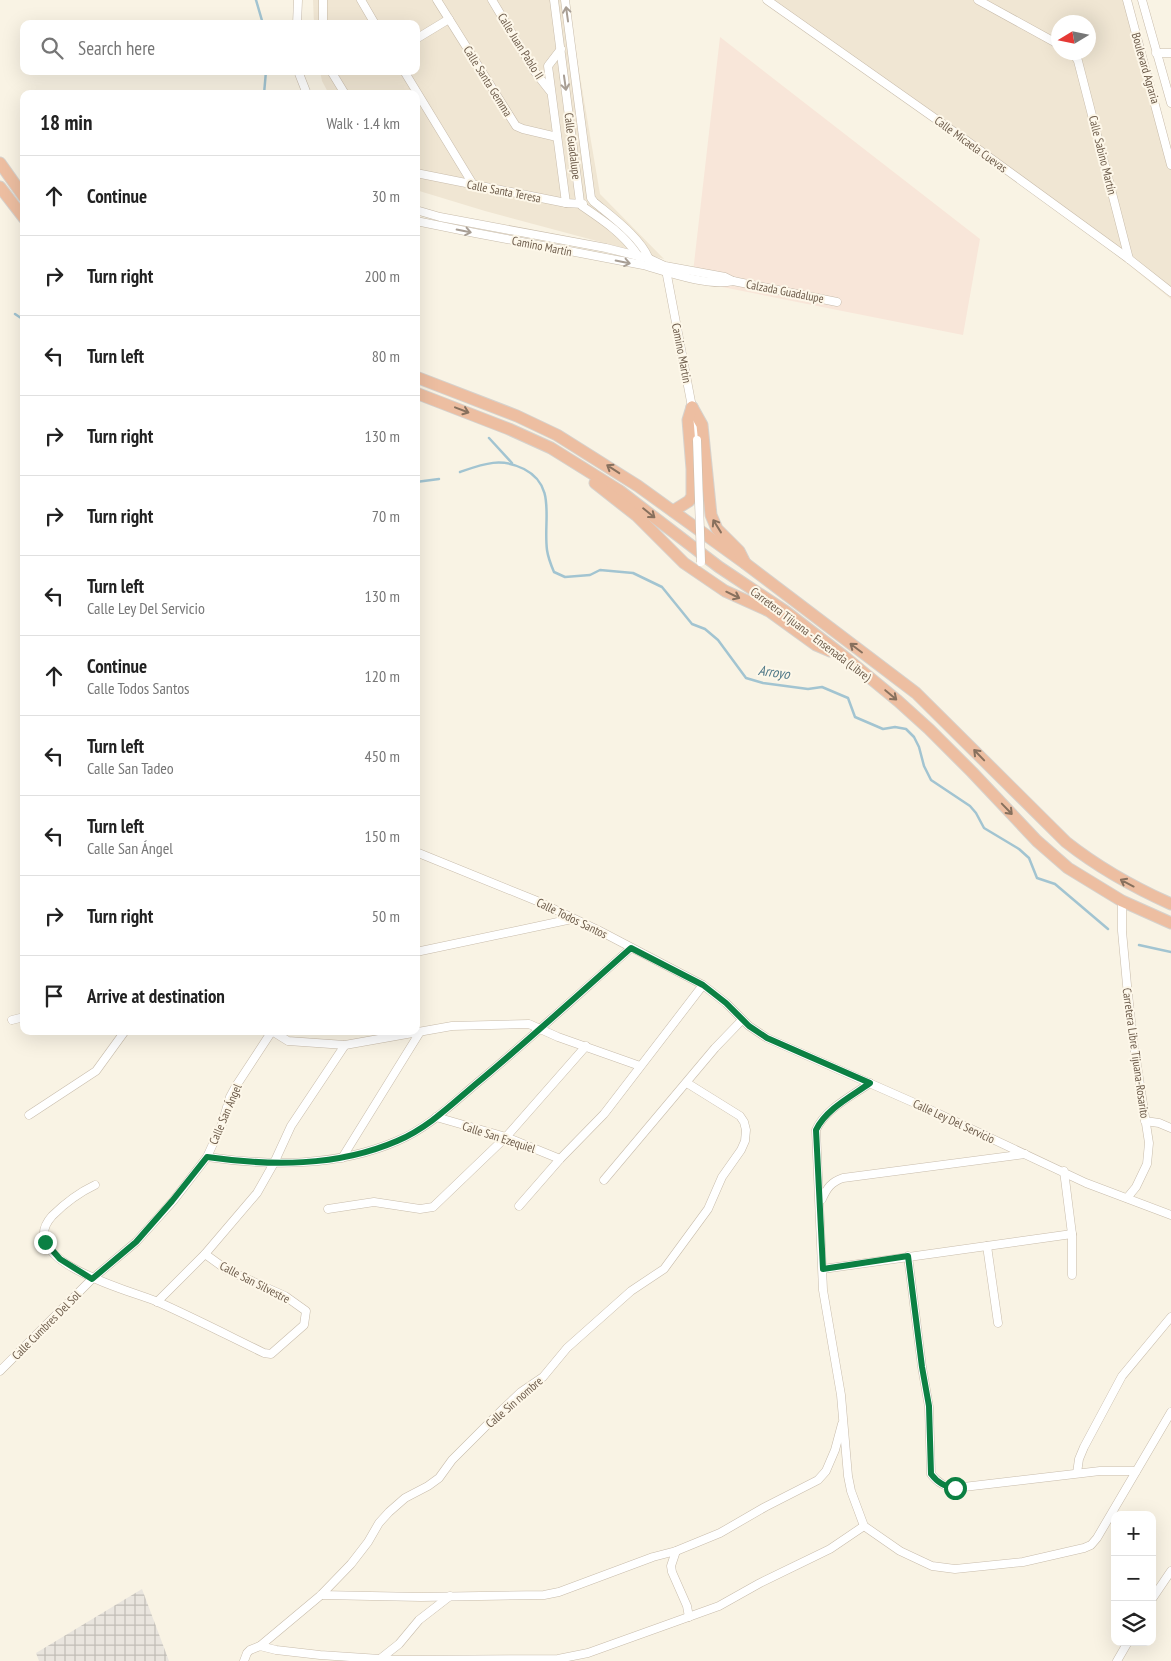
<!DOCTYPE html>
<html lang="en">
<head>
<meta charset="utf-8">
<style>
	:root { --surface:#fff; --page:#f2f2f2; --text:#222; --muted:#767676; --line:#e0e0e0 }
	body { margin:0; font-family:"PT Sans Narrow",sans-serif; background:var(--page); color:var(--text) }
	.controls { position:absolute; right:15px; bottom:15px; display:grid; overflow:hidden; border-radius:10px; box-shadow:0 5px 20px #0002 }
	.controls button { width:45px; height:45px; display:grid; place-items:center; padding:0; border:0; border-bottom:1px solid var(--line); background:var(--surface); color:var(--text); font:25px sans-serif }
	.compass { position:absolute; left:1051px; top:15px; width:45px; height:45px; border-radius:50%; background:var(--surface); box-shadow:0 5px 20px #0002; rotate:260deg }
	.stop { position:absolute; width:15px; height:15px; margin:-11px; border:4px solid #0b8043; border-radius:50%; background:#fff }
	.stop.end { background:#0b8043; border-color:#fff; box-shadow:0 1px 5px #0008 }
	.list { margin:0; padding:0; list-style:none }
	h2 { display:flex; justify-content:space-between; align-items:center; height:65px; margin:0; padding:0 20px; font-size:21px }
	h2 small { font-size:16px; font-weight:400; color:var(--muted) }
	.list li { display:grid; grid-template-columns:32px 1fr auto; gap:15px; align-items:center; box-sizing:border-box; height:80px; padding:0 20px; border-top:1px solid var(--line) }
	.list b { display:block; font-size:19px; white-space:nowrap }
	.list p { margin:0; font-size:16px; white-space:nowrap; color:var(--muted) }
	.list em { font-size:16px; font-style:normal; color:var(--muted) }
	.icon { flex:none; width:28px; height:28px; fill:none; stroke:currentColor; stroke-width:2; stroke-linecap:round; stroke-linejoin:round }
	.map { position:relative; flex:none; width:1171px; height:1661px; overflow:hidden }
	.search { position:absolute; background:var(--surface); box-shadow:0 5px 20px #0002; left:20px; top:20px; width:400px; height:55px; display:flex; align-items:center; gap:12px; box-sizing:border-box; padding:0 18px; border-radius:10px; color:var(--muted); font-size:19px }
	.panel { position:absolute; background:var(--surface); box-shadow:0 5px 20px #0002; left:20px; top:90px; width:400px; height:945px; border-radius:10px }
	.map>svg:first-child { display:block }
	.residential { fill:#f0e6d3; fill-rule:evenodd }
	.commercial { fill:#f8e6d9 }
	.industrial { fill:url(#industrial-grid) }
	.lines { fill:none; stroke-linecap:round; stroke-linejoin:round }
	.stream { stroke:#a2c4d1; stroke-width:2.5 }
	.minor-casing { stroke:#c8bcab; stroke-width:9 }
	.highway-casing { stroke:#d6d2cd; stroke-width:13 }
	.minor { stroke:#fff; stroke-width:8 }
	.highway { stroke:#edbea1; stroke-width:11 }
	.minor-bridge-casing { stroke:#c8bcab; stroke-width:9; stroke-linecap:butt }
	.minor-bridge { stroke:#fff; stroke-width:8 }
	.oneway { stroke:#a89e94 }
	.oneway2 { stroke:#87705d }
	.route { stroke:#0b8043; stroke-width:6 }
	.labels { text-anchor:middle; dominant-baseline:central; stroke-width:4; stroke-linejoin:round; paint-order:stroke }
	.street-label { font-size:12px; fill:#6e5d4c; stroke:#fdf7e9 }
	.water-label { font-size:14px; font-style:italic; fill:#4c7686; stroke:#fdf7e9 }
</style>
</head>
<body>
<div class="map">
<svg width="1171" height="1661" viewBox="0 0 1171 1661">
	<defs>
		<pattern id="industrial-grid" width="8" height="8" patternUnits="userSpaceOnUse" patternTransform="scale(1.25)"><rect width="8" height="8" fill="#e9e5de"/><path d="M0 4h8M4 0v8" fill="none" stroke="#c1bdb6"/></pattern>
	</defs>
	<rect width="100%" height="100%" fill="#f9f3e4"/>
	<!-- residential -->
	<g class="residential">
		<path d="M313 0H567L600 194 664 259 485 211 416 190V94H329L322 81 320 71H416V24H314Z"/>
		<path d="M764 0H1126L1171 169V299L1057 207ZM1058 22H1088V52H1058Z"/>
	</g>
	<!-- commercial -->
	<path class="commercial" d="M720 37 980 239 963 335 692 281Z"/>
	<!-- industrial -->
	<path class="industrial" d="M142 1589 169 1661H39L36 1653Z"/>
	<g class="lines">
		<!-- stream -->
		<g class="stream">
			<path d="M256 0 263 24"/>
			<path d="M264 94 266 71"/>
			<path d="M15 314 24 320"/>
			<path d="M489 438 512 463"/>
			<path d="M460 472C483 464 501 457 524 469 557 486 543 519 547 550 548 557 551 565 554 572L565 577 590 575 600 570 633 573 662 587 692 624 705 629 718 640 746 678 763 683 808 689 822 687 848 698 855 717 883 729 895 727 906 729 914 737 919 747 924 766 931 780 970 806 976 813 984 828 1019 849 1029 858 1037 878 1055 884 1108 929"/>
			<path d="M416 482 439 479"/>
			<path d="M1139 945 1171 952"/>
		</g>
		<!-- minor casing -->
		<g class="minor-casing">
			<g id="minor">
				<path d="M323 0V24"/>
				<path d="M361 0 375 24"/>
				<path d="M437 0 516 126 523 129 557 137"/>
				<path d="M492 0 535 72 550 91"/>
				<path d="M554 0 580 202 582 206C604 221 624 234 639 257"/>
				<path d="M565 0 591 198 594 202C612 217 643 239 650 262"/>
				<path d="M767 0 967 141 1129 259 1171 292"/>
				<path d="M978 0 1058 44"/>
				<path d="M1127 0 1171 165"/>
				<path d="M1142 0 1171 103"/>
				<path d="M297 24 298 0"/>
				<path d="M416 39 449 19"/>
				<path d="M561 49 548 66 566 203"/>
				<path d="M1073 52 1078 61 1129 259"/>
				<path d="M1156 53H1171"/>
				<path d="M298 71 307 94"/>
				<path d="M331 71 345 94"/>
				<path d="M404 71 474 186"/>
				<path d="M416 173 566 203 583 204"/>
				<path d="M416 210 440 217 606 248 650 259 665 266 725 277 733 281 837 302"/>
				<path d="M416 221 475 233 643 265C667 272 709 287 733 281"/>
				<path d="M666 270 692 407 697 440"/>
				<path d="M416 852 537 901 598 930 703 985 726 1003 749 1026 767 1038 935 1112 1086 1183 1171 1215"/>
				<path d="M1122 901V931L1127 985 1133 1040 1149 1143 1147 1164 1136 1187 1127 1198"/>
				<path d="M416 952 572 919"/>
				<path d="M12 1020 24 1017"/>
				<path d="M870 1083C852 1096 825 1109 816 1130L823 1290 841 1395 848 1476 851 1491 864 1526 900 1551 932 1566 955 1569 1023 1562 1084 1548 1091 1545 1097 1538 1171 1412"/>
				<path d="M29 1115 96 1071 125 1031"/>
				<path d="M436 1117 506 1137 560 1159"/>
				<path d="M1145 1121 1159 1123 1171 1128"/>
				<path d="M207 1157C270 1166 337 1167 397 1141 428 1128 452 1104 477 1083 530 1039 580 993 631 948"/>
				<path d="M342 1158 420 1032"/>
				<path d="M1064 1171 1072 1234V1275"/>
				<path d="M604 1180 715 1048 742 1020"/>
				<path d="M95 1185C78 1193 65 1203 52 1216 12 1261 132 1291 158 1302 194 1318 229 1336 264 1353L271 1354 304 1325 306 1311 285 1296 227 1270 205 1254"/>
				<path d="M822 1199C827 1188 831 1182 843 1178L1025 1154"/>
				<path d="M519 1206 560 1159 604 1114 703 985"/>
				<path d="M328 1209 374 1202 420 1209 433 1207 506 1137 586 1046"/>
				<path d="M987 1246 998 1323"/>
				<path d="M908 1256 922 1367 929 1407 931 1474C938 1483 944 1486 955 1488L1100 1471H1136"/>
				<path d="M823 1269 1072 1234"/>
				<path d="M157 1302 205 1254 257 1193 274 1163 291 1126 345 1045"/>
				<path d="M0 1371 92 1279 136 1242 173 1201 207 1157 222 1124 230 1097 236 1086 272 1031 288 1041 345 1045 452 1026 529 1024 558 1037 640 1066"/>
				<path d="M1077 1473 1079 1459 1084 1447 1122 1376 1171 1317"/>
				<path d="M676 1551 671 1566 672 1572 687 1606 689 1617"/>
				<path d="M321 1595 421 1597 544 1595 559 1592 653 1557 676 1551 720 1533 765 1507 818 1480 826 1471 835 1450 842 1424"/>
				<path d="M1152 1599 1171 1571"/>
				<path d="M260 1646 321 1595 351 1564 368 1542 379 1523 389 1512 405 1498 428 1486 439 1478 452 1460 503 1409 521 1392 543 1377 567 1348 631 1291 664 1269 708 1209 722 1177 741 1150 745 1141 746 1130 744 1122 740 1116 687 1083"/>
				<path d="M380 1659 399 1644 419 1620 450 1596"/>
				<path d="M244 1661 247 1653 250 1650 260 1646 276 1650 320 1655 395 1660 558 1659 588 1653 719 1606 760 1583 830 1549 864 1526"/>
				<path d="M1117 1661 1128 1642"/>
			</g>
		</g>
		<!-- highway casing -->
		<g class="highway-casing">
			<g id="highway">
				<path d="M0 163 24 197"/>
				<path d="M0 187 24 218"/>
				<path d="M416 377 517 416 557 435 638 486 746 564 916 693 1066 842C1099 868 1133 887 1171 904"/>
				<path d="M416 393 509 429 551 448 620 491 719 567 785 611 846 658 898 701 929 729 972 772 1037 841 1068 868 1122 901 1171 923"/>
				<path d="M692 407 702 425 711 515 717 529 739 551 745 563"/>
				<path d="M595 483 637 516 684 563 725 591 769 611 816 645 830 651"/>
				<path d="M673 511 689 501 692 496V469L688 420 692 407"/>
			</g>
		</g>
		<!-- minor -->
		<use href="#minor" class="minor"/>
		<!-- highway -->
		<use href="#highway" class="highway"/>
		<!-- minor-bridge casing -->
		<g class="minor-bridge-casing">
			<path id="minor-bridge" d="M697 440 701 562"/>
		</g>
		<!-- minor-bridge -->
		<use href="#minor-bridge" class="minor-bridge"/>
	</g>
	<!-- one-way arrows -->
	<defs><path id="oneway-shaft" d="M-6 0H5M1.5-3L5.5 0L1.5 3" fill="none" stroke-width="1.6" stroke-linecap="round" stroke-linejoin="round" transform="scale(1.25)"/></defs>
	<g class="oneway">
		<use href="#oneway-shaft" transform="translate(567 14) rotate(-98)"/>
		<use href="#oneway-shaft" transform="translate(565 83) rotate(82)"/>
		<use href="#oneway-shaft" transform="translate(464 231) rotate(11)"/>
		<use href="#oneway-shaft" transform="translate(623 262) rotate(11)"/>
	</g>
	<g class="oneway2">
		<use href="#oneway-shaft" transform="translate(462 410) rotate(21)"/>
		<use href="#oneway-shaft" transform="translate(613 469) rotate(-147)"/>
		<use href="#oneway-shaft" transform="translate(649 513) rotate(39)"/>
		<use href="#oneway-shaft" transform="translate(717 526) rotate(-122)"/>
		<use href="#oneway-shaft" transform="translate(733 595) rotate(26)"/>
		<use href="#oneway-shaft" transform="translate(856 648) rotate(-143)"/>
		<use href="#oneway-shaft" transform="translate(891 695) rotate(40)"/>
		<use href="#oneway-shaft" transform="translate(979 755) rotate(-134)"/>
		<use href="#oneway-shaft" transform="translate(1007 809) rotate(46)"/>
		<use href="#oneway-shaft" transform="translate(1127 883) rotate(-152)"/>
	</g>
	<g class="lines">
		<!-- route -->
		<path class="route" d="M45 1242 60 1259 92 1279 136 1242 172 1201 207 1157C270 1166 337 1167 397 1141 428 1128 452 1104 477 1083 530 1039 580 993 631 948L703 985 726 1003 749 1026 767 1038 870 1083C852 1096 826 1109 816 1130L823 1269 908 1256 922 1367 929 1406 931 1474C938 1483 944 1486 955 1488"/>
	</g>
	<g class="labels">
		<!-- street labels -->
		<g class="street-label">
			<text transform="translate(521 46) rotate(58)">Calle Juan Pablo II</text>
			<text transform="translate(1146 68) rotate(74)">Boulevard Agraria</text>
			<text transform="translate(488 81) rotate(58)">Calle Santa Gemma</text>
			<text transform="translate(971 144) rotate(36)">Calle Micaela Cuevas</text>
			<text transform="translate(573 146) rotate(83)">Calle Guadalupe</text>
			<text transform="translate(1103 155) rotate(76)">Calle Sabino Martín</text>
			<text transform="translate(504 191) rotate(11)">Calle Santa Teresa</text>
			<text transform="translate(542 246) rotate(11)">Camino Martín</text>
			<text transform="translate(785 291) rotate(11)">Calzada Guadalupe</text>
			<text transform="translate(682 353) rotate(79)">Camino Martin</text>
			<text transform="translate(811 634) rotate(37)">Carretera Tijuana - Ensenada (Libre)</text>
			<text transform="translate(572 918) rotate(26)">Calle Todos Santos</text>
			<text transform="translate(1136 1053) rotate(82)">Carretera Libre Tijuana-Rosarito</text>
			<text transform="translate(225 1114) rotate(-67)">Calle San Ángel</text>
			<text transform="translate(954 1121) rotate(25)">Calle Ley Del Servicio</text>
			<text transform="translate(499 1137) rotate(18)">Calle San Ezequiel</text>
			<text transform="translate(255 1282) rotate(27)">Calle San Silvestre</text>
			<text transform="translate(46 1325) rotate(-45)">Calle Cumbres Del Sol</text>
			<text transform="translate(514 1402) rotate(-41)">Calle Sin nombre</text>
		</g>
		<!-- water labels -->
		<g class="water-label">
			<text transform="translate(774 672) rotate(8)">Arroyo</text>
		</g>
	</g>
</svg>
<div class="controls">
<button>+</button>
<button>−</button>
<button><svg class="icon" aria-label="layers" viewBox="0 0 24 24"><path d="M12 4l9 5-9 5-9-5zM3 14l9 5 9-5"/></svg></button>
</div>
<svg class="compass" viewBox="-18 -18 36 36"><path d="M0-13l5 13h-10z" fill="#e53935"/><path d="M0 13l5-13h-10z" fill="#767676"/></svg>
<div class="stop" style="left:955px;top:1488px"></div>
<div class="stop end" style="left:45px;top:1242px"></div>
<div class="search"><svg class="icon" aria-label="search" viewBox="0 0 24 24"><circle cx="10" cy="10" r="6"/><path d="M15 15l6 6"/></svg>Search here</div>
<section class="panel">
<h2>18 min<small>Walk · 1.4 km</small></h2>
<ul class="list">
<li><svg class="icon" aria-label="ahead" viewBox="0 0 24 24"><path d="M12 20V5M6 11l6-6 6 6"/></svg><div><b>Continue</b></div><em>30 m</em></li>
<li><svg class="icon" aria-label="right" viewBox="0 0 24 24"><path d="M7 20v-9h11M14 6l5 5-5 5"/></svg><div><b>Turn right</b></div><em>200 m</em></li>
<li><svg class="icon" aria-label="left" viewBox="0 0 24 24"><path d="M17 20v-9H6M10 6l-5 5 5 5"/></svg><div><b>Turn left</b></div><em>80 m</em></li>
<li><svg class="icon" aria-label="right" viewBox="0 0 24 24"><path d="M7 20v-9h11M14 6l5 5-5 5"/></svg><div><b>Turn right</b></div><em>130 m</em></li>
<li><svg class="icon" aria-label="right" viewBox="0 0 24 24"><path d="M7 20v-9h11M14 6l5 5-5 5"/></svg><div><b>Turn right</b></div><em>70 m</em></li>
<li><svg class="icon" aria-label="left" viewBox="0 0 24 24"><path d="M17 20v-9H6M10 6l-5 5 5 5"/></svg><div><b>Turn left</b><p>Calle Ley Del Servicio</p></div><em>130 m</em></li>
<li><svg class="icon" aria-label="ahead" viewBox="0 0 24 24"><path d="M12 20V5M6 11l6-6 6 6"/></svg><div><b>Continue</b><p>Calle Todos Santos</p></div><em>120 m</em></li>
<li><svg class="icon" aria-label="left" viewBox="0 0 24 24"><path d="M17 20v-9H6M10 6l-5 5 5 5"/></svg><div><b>Turn left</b><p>Calle San Tadeo</p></div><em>450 m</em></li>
<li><svg class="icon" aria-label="left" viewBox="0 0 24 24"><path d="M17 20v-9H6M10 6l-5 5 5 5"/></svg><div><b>Turn left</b><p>Calle San Ángel</p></div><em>150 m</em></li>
<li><svg class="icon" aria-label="right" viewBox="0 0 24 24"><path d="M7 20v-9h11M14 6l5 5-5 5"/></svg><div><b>Turn right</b></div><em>50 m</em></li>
<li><svg class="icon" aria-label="arrive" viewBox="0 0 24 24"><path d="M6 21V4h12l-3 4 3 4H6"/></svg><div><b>Arrive at destination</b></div></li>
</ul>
</section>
</div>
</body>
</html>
